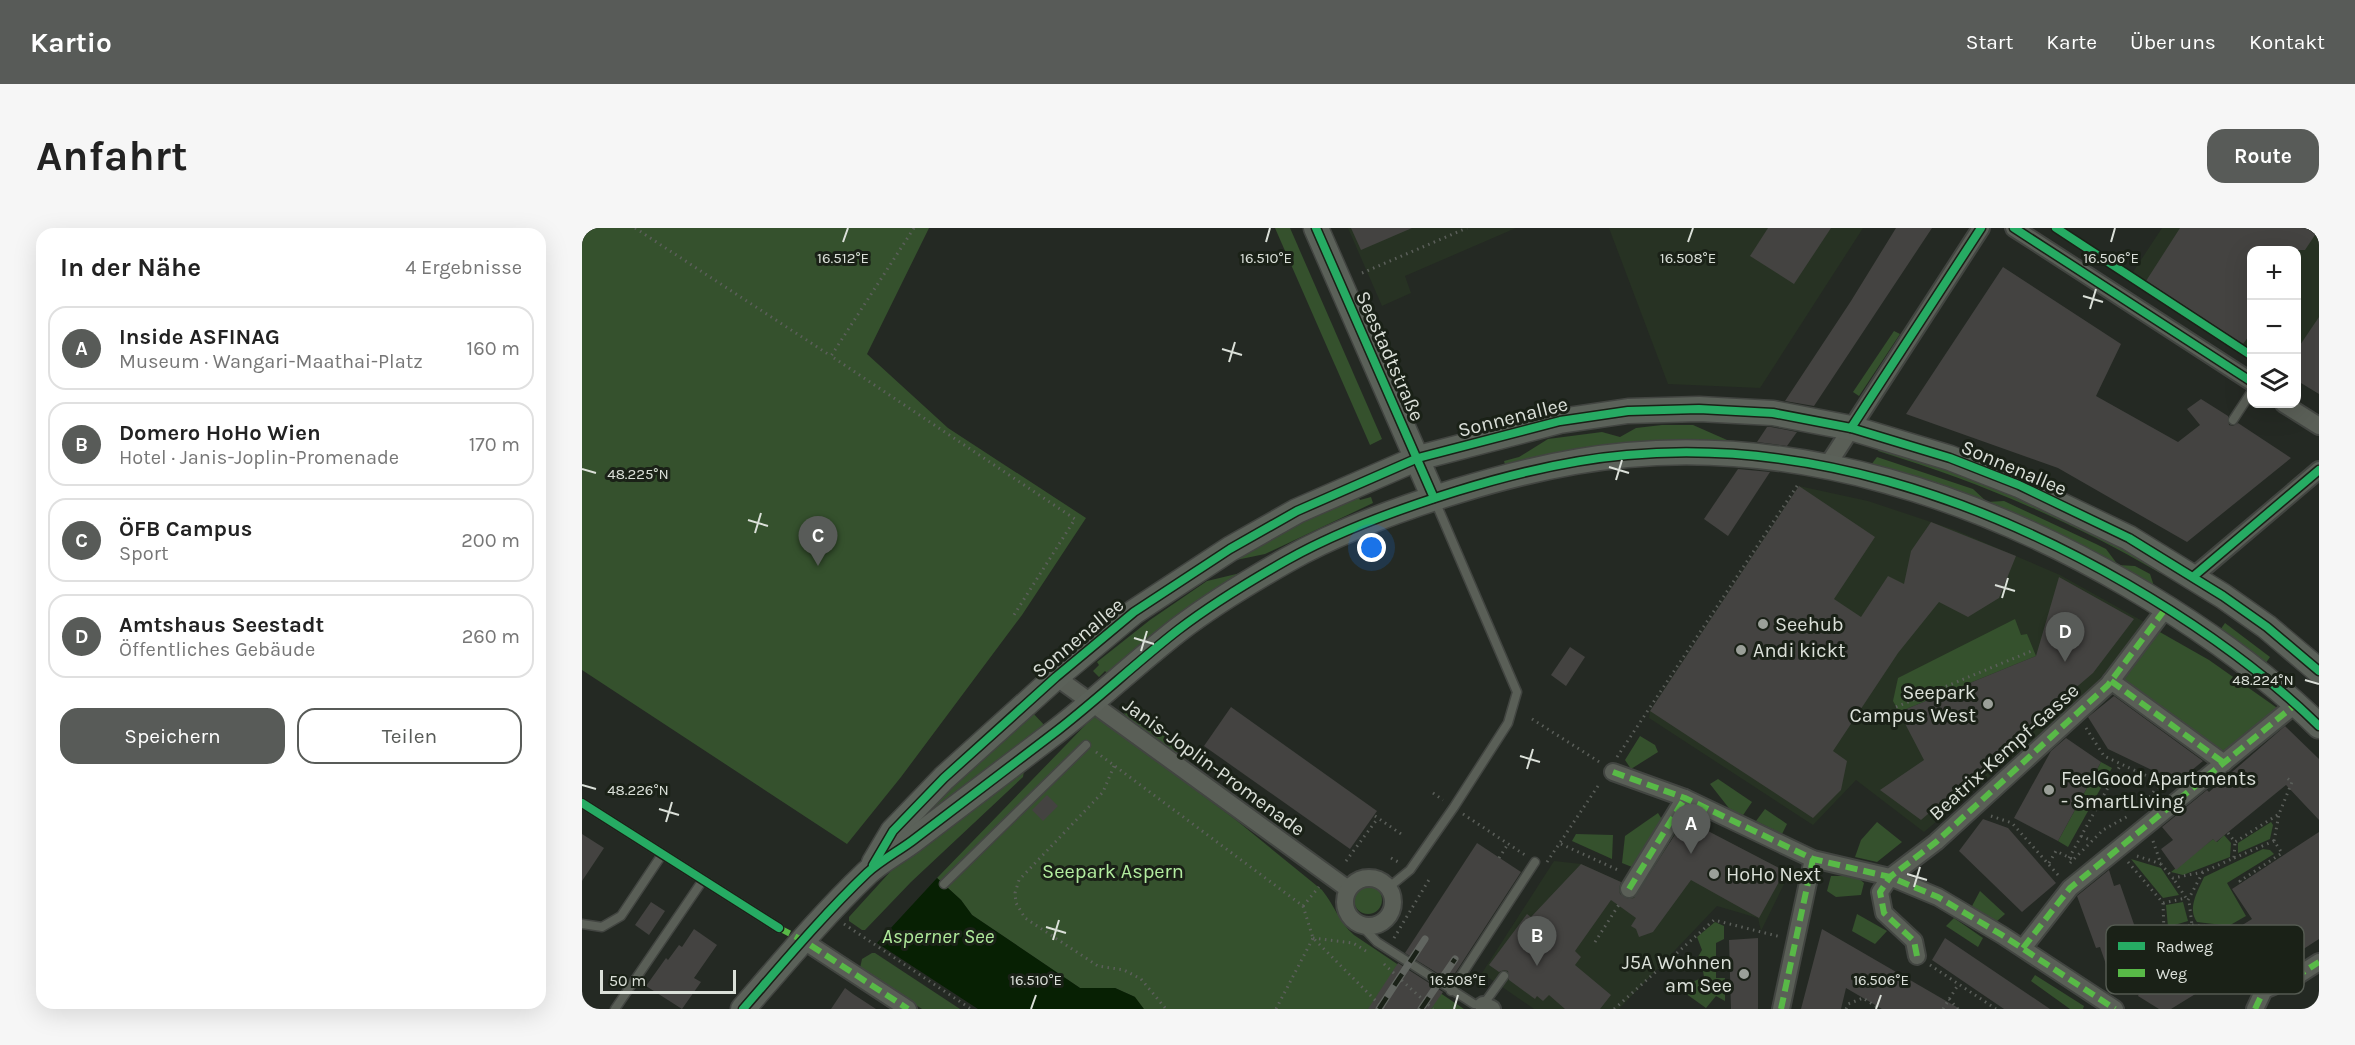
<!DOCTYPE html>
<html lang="de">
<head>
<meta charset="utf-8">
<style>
	:root { --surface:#fff; --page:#f6f6f6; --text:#222; --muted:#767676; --line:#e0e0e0; --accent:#585b58 }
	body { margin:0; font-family:Karla,sans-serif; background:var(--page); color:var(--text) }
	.controls { position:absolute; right:18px; top:18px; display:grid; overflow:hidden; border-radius:12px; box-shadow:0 6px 24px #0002 }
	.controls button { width:54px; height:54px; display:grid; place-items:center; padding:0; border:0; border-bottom:2px solid var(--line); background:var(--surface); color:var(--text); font:30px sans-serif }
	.scale { position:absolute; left:18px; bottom:15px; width:136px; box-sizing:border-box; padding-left:6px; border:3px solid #dbe0d9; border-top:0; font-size:16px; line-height:21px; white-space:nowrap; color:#dbe0d9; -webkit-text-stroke:4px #1a2117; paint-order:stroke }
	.you { position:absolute; left:790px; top:320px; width:21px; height:21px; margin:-15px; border:4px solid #fff; border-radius:50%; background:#1a73e8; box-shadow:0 0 0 9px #1a73e833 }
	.badge { display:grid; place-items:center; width:39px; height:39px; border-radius:50%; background:var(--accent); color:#fff; font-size:20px; font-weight:700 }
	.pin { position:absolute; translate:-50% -50px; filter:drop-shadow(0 2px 3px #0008) }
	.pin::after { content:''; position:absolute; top:32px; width:21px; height:18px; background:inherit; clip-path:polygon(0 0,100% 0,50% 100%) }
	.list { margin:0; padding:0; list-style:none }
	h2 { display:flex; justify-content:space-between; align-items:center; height:78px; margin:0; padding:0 24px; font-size:26px }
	h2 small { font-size:20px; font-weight:400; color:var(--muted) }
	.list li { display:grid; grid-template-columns:39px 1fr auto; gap:18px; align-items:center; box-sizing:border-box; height:84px; margin:0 12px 12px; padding:0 12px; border:2px solid var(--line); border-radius:18px }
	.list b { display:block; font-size:22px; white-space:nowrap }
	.list p { margin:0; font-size:20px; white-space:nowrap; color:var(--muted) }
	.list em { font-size:20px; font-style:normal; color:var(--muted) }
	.actions { display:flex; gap:12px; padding:18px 24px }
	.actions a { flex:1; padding:14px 0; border:2px solid var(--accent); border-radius:18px; text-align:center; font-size:21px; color:var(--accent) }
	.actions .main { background:var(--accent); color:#fff }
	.icon { flex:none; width:33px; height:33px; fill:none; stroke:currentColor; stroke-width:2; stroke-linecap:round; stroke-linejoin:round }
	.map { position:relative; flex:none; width:1737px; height:781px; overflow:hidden; border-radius:18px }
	header { display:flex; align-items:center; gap:36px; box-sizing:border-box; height:84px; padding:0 30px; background:var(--accent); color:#fff }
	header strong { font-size:28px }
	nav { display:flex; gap:33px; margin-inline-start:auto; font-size:21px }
	.intro { display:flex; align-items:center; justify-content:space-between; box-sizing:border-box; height:144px; padding:0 36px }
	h1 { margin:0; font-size:42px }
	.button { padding:15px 27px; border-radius:18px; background:var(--accent); color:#fff; font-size:21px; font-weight:700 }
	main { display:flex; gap:36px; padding:0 36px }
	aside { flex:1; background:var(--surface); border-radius:18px; box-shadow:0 6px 24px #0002 }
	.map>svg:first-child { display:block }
	.built { fill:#273223 }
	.green { fill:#35512d }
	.water { fill:#072003 }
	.building { fill:#444341 }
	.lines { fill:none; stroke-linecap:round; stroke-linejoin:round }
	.lane-casing { stroke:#424541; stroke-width:11 }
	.street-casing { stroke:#424541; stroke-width:20 }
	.secondary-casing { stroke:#424541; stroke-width:27 }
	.path { stroke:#5b5f5a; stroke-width:3; stroke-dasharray:1.5 4.5; stroke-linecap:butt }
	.lane { stroke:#5a5f57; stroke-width:8 }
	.street { stroke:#5a5f57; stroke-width:16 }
	.secondary { stroke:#5b6159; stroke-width:24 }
	.rail-casing { stroke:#616560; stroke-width:7 }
	.rail { stroke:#1a2117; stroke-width:4.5; stroke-dasharray:14; stroke-linecap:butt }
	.quiet { stroke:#58b947; stroke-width:6; stroke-dasharray:12 6; stroke-linecap:butt }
	.cycleway-casing { stroke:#1a2117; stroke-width:11 }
	.cycleway { stroke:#26ab63; stroke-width:8 }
	.ticks { fill:none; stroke:#dbe0d9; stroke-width:2 }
	.poi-dot { fill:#9ba099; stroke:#1a2117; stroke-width:2 }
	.labels { text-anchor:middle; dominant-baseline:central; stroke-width:6; stroke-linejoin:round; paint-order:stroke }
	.street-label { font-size:20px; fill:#dbe0d9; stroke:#1a2117 }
	.poi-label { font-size:20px; fill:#dbe0d9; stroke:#1a2117; text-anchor:start }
	.park-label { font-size:20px; fill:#b2ec9f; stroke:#1a2117 }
	.water-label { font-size:21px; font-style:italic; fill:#aee89a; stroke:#1a2117 }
	.key { fill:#1a2117; stroke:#545a51; stroke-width:1.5 }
	.key-label { font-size:16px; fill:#dbe0d9 }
	.ticks-label { font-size:15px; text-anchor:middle; fill:#dbe0d9; stroke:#1a2117; stroke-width:6; stroke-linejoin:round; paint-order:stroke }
</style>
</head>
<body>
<header>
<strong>Kartio</strong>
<nav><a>Start</a><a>Karte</a><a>Über uns</a><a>Kontakt</a></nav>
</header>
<div class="intro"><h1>Anfahrt</h1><a class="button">Route</a></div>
<main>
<aside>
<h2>In der Nähe<small>4 Ergebnisse</small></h2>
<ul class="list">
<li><span class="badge">A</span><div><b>Inside ASFINAG</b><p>Museum · Wangari-Maathai-Platz</p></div><em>160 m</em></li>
<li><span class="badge">B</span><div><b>Domero HoHo Wien</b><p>Hotel · Janis-Joplin-Promenade</p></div><em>170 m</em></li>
<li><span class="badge">C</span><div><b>ÖFB Campus</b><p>Sport</p></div><em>200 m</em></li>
<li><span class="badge">D</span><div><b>Amtshaus Seestadt</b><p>Öffentliches Gebäude</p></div><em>260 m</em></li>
</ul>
<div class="actions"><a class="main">Speichern</a><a>Teilen</a></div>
</aside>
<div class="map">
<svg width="1737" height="781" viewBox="0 0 1737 781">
	<rect width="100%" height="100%" fill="#242923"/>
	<!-- built -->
	<g class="built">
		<path d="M766 0H934L823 48 829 65 800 78Z"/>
		<path d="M1027 0H1281L1178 160 1086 156Z"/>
		<path d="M1580 0H1737V166L1715 152 1714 22H1670L1669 122 1551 44Z"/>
		<path d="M1217 258 1286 273 1373 302 1478 347 1564 395 1521 453 1342 604 1274 552 1231 597 1067 490 1068 483Z"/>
		<path d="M1100 590 1203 643 1204 652 1179 703 1176 690 1135 678 1037 781H952L900 745 972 633 999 636 1041 655 1047 661 1071 635 1074 636 1076 633 1073 631 1085 614 1088 615 1091 610 1089 608Z"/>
	</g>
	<!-- green -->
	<g class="green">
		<path d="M0 0H347L285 126 366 200 504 290 440 387 319 549 265 616 0 442Z"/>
		<path d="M693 0H708L800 211 788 217Z"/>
		<path d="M1312 103 1318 106 1277 168 1271 164Z"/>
		<path d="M1080 197H1111L1161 219 924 240 922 233 937 229 966 211 1020 204 1038 209 1054 200Z"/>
		<path d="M1298 218 1403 253 1542 317 1579 343 1578 345C1487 292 1397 254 1296 223Z"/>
		<path d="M1295 229 1391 261 1405 274 1422 273 1514 316 1524 321 1536 337 1553 338 1568 346 1573 361 1289 237Z"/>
		<path d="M789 269 791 275 683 326 635 336 663 319 770 270 771 272 777 270 778 272Z"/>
		<path d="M671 342 527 447 523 443 517 449 511 443 517 437 515 434 568 392 625 353Z"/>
		<path d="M1433 391 1439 407 1445 406 1454 428 1317 484 1311 473 1316 450Z"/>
		<path d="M1643 395 1688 429 1681 439 1636 405Z"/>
		<path d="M1576 403 1627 432 1698 482 1642 529 1538 452Z"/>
		<path d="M544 479 600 521 594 525 545 489 540 483Z"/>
		<path d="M448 482 466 501 345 592 339 586Z"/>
		<path d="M513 487 654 592 740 662C753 678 756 693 772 707L882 781H553V769L533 760H498L390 687 379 672 355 650Z"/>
		<path d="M1058 508 1073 517 1076 524 1049 541 1043 532Z"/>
		<path d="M1519 534 1530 540 1486 619 1476 613Z"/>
		<path d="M442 543 441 549 329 654 283 702H280L267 693V689L318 633Z"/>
		<path d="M1136 551 1170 574 1157 593 1128 556Z"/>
		<path d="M1183 581 1205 596 1200 606 1174 593Z"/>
		<path d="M1076 585 1081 593 1050 639 1040 635 1043 608Z"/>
		<path d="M1295 594 1320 614 1295 634 1273 629 1279 612Z"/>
		<path d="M1689 594 1691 597 1688 611 1656 625V615Z"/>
		<path d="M994 606 1031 607 1030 631 990 613Z"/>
		<path d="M1642 607 1649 615 1648 629 1601 647 1589 644 1631 611 1635 614Z"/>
		<path d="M1681 621 1688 622 1692 626 1645 655 1664 688 1643 700 1640 697 1615 694C1605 680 1616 663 1622 649Z"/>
		<path d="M1549 631 1579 640 1597 667 1581 670Z"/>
		<path d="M1249 648H1274L1282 655 1279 667 1254 669 1245 663Z"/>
		<circle cx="786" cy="672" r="14"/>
		<path d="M1398 663 1423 686 1414 694 1390 678Z"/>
		<path d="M1601 674 1606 693 1586 699 1584 677Z"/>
		<path d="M1275 686 1305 703 1293 716 1270 703Z"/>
		<path d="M1372 690 1401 710 1396 719 1364 698Z"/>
		<path d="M1133 694 1142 698V711L1134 715V750H1143V773L1134 768 1124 780 1096 760 1122 749 1120 737 1113 734 1120 722 1115 709Z"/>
		<path d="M290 725H293L378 781H340L278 740 280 731Z"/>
		<path d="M1453 747 1502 778 1501 781H1488L1449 753Z"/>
	</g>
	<!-- water -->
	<path class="water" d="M355 650 379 672 390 687 498 760H533L553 769 562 781H396L295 715Z"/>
	<!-- building -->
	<g class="building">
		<path d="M769 0H830L779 22Z"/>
		<path d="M1186 0H1249L1212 56 1168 28Z"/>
		<path d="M1314 0H1350L1232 178 1203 173 1269 73Z"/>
		<path d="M1598 0H1737V1L1723 22H1670V104L1661 116 1564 53Z"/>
		<path d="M1421 39 1539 116 1514 168 1596 214 1618 197 1605 181 1619 171 1646 188 1647 197 1651 198 1656 195 1709 230 1605 314 1476 240 1324 186Z"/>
		<path d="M1737 89V166L1714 152V123Z"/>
		<path d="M1185 199H1189L1215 204 1205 218 1175 214Z"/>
		<path d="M1156 241 1188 244 1146 308 1122 291Z"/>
		<path d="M1217 258 1293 309 1252 371 1279 389 1306 348 1322 356 1329 323 1349 294 1434 328 1417 370 1386 389 1357 374 1316 425 1251 523 1265 533 1259 562 1231 590 1068 483Z"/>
		<path d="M1477 349 1552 391 1511 445 1339 592 1298 562 1342 532 1317 484 1454 428Z"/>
		<path d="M988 419 1003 429 984 458 969 447Z"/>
		<path d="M1532 468 1621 533 1610 542 1613 545 1599 556 1526 521 1506 489Z"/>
		<path d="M649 479 795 583 768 621 622 518Z"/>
		<path d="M1703 498 1737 531V592L1704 557 1634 614 1631 611 1594 642 1579 621 1591 612 1580 599 1625 562 1627 564Z"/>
		<path d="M1484 510 1519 534 1476 613 1432 590 1469 523Z"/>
		<path d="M465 567 476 578 461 593 450 582Z"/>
		<path d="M1103 591 1203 643 1177 690 1109 652 1071 704 1057 709 1054 701 1049 698 1054 690 1029 672 993 723 999 729 993 737 1029 767 1018 781H983L967 767 961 773 955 768 953 771 927 752 926 743 922 742 917 744 907 737 945 686 949 689 999 636 1039 654 1037 660 1038 666 1046 671 1052 670Z"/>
		<path d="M1401 591 1426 600 1474 655 1440 684 1377 623Z"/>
		<path d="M1737 604V711L1703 733 1688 720 1589 781H1577L1556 768 1558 764 1527 745 1518 719 1514 720 1495 668 1527 642 1532 658 1538 656 1555 705 1537 712 1584 739 1638 705 1641 709 1670 691 1650 661Z"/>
		<path d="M0 606 22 620 0 653Z"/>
		<path d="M895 615 939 644 868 753 823 725Z"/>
		<path d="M69 674 83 683 67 707 53 697Z"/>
		<path d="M112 701 135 717 112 750 119 754 100 781 64 758 84 730 86 732 97 717 100 719Z"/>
		<path d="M1240 701 1378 781H1300L1264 760 1259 781H1219Z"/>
		<path d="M1176 710V781H1149L1147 712Z"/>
		<path d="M1363 710 1468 781H1422L1350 732Z"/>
		<path d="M816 735 861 764 849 781H786Z"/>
		<path d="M263 760 271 766 294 781H249Z"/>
	</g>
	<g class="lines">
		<!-- lane casing -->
		<g class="lane-casing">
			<g id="lane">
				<path d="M1651 192 1670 163"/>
				<path d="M0 575 197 700"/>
				<path d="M362 656 504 517"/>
				<path d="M806 660 828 642 872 579 926 495 935 464 853 273"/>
				<path d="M0 696 20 699 39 688 77 631"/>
				<path d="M778 696 795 714 892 776 901 777 922 748"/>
				<path d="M869 763 953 634"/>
				<path d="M33 781 121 652"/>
			</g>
		</g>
		<!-- street casing -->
		<g class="street-casing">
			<g id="street">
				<path d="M1432 0 1670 154"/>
				<path d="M1702 176 1737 198"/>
				<path d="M1245 238 1399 0"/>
				<path d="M1612 348 1737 242"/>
				<path d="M474 449 766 661"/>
				<path d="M1529 453 1642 535"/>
				<path d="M1031 544 1103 570 1231 631 1308 649 1356 669 1420 707 1533 781"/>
				<circle cx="787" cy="674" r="24"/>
				<path d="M1047 661 1103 570"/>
				<path d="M222 713 326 781"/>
				<path d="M1441 720 1488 660 1714 476"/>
				<path d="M1335 728 1332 713 1302 685 1298 664 1308 649 1354 614 1526 457 1584 380"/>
				<path d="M901 777 910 781"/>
				<path d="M1199 781 1231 631"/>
				<path d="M1673 781 1682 762 1715 748 1737 734"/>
			</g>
		</g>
		<!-- secondary casing -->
		<g class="secondary-casing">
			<g id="secondary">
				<path d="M734 0 852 270"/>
				<path d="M292 635 311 603 362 550 474 449 552 384 648 321 715 283 836 230 978 193 1046 183 1117 181 1191 185 1269 200 1368 230 1437 257 1547 310 1641 368 1685 399 1737 443"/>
				<path d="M161 781C201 735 241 687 285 645 298 633 315 624 330 613 379 576 428 539 476 502 517 470 555 434 596 402 630 376 668 353 705 332 758 302 817 281 875 263 930 246 987 232 1045 227 1221 211 1395 269 1545 356 1614 396 1680 442 1737 498"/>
			</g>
		</g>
		<!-- path -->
		<g class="path">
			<path d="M53 0 249 128"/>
			<path d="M332 0 249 128 493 291 430 390"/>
			<path d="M780 45 885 0"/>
			<path d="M1314 479 1452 422"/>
			<path d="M950 491 1019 535"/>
			<path d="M1504 500 1522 528 1586 558"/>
			<path d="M514 524 721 678 731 710 802 781"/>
			<path d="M1035 529 1217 255"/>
			<path d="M532 538 521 564 437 652 433 665 434 675 443 690 516 738 542 742 559 751 584 781"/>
			<path d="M851 565 861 572"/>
			<path d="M1564 574 1578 555"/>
			<path d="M881 586 943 627"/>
			<path d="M793 588 822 608"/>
			<path d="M1409 588 1430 595 1476 647"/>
			<path d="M1646 605 1653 614 1697 586 1710 554 1705 550"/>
			<path d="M1499 608 1510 613"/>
			<path d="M1571 613 1579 636 1591 650 1621 644 1652 630 1653 614"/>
			<path d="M1692 613 1697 586"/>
			<path d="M979 616 1038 643"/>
			<path d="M1555 628 1579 636"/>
			<path d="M809 630 818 635"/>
			<path d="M917 630 926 616"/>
			<path d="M1487 630 1539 536"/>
			<path d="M1652 630 1692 613 1700 625 1658 653 1659 655"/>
			<path d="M764 633 796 590"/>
			<path d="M965 634 1018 555"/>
			<path d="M1546 634 1581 675 1604 670 1591 650"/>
			<path d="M1467 635 1474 623 1492 632"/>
			<path d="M1488 635 1521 602 1548 587"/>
			<path d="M1606 672 1621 644"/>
			<path d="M1581 675 1582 704 1610 697 1607 673"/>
			<path d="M721 678 737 659"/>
			<path d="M262 696 389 781"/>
			<path d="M1610 697 1639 700 1643 707"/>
			<path d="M731 710 771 715 784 723"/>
			<path d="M812 710 848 650"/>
			<path d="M1581 710 1596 732"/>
			<path d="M1013 714 1038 675"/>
			<path d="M1573 733 1578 725 1582 704"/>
			<path d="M802 736 851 781"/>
			<path d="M1348 737 1414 781"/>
			<path d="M1367 771 1376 781"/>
			<path d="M694 781 731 710"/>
			<path d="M1032 781 1132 692 1199 709"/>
			<path d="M1264 781 1266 776 1281 770 1298 781"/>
			<path d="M1361 781 1376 757"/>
		</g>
		<!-- lane -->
		<use href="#lane" class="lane"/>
		<!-- street -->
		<use href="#street" class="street"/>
		<!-- secondary -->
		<use href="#secondary" class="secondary"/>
		<!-- rail casing -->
		<g class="rail-casing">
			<g id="rail">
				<path d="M797 781 843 711"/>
				<path d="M839 781 873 731"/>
			</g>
		</g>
		<!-- rail -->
		<use href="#rail" class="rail"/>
		<!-- quiet -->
		<g class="quiet">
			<path d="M1529 453 1642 535"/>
			<path d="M1031 544 1103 570 1231 631 1308 649 1356 669 1420 707 1533 781"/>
			<path d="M1047 661 1103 570"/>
			<path d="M197 700 222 713 326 781"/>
			<path d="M1441 720 1488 660 1714 476"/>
			<path d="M1335 728 1332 713 1302 685 1298 664 1308 649 1354 614 1526 457 1584 380"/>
			<path d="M1199 781 1231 631"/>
			<path d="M1673 781 1682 762 1715 748 1737 734"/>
		</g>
		<!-- cycleway casing -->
		<g class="cycleway-casing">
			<g id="cycleway">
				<path d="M734 0 852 270"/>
				<path d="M1432 0 1670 154"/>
				<path d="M1474 0 1670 128"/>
				<path d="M1269 200 1399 0"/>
				<path d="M1612 348 1737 242"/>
				<path d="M0 575 197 700"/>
				<path d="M291 637 311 603 362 550 474 449 552 384 648 321 715 283 836 230 978 193 1046 183 1117 181 1191 185 1269 200 1368 230 1437 257 1547 310 1641 368 1685 399 1737 443"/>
				<path d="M161 781C201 735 241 687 285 645 298 633 315 624 330 613 379 576 428 539 476 502 517 470 555 434 596 402 630 376 668 353 705 332 758 302 817 281 875 263 930 246 987 232 1045 227 1221 211 1395 269 1545 356 1614 396 1680 442 1737 498"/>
			</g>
		</g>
		<!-- cycleway -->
		<use href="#cycleway" class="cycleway"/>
	</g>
	<!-- ticks -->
	<path class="ticks" d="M261 14 266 0M684 14 688 0M1106 14 1111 0M1529 14 1533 0M1501 68 1521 74M1508 81 1514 61M640 121 660 127M647 134 653 114M1027 239 1047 245M0 241 14 245M1034 252 1040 232M166 292 186 298M173 305 179 285M1413 357 1433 363M1420 370 1426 350M552 410 572 416M559 423 565 403M1723 452 1737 456M938 528 958 534M945 541 951 521M0 557 14 561M77 581 97 587M84 594 90 574M1325 646 1345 652M1332 659 1338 639M464 699 484 705M471 712 477 692M449 781 454 767M872 781 876 767M1294 781 1299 767"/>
	<!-- markers -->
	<g class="poi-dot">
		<circle cx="1181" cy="396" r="6"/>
		<circle cx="1159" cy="422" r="6"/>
		<circle cx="1406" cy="476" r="6"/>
		<circle cx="1467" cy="562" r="6"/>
		<circle cx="1132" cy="646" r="6"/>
		<circle cx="1162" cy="746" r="6"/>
	</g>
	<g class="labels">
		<!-- street labels -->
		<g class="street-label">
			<text transform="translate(808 128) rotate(66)">Seestadtstraße</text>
			<text transform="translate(931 189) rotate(-14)">Sonnenallee</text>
			<text transform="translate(1432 240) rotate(23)">Sonnenallee</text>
			<text transform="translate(496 410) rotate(-40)">Sonnenallee</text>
			<text transform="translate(1422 524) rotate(-42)">Beatrix-Kempf-Gasse</text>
			<text transform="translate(632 539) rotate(36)">Janis-Joplin-Promenade</text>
		</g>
		<!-- poi labels -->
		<g class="poi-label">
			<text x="1193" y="396">Seehub</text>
			<text x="1171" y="422">Andi kickt</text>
			<text x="1394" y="464" text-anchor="end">Seepark<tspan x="1394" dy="23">Campus West</tspan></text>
			<text x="1479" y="550">FeelGood Apartments<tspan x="1479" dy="23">- SmartLiving</tspan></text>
			<text x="1144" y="646">HoHo Next</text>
			<text x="1150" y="734" text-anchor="end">J5A Wohnen<tspan x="1150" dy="23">am See</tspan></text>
		</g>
		<!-- park labels -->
		<g class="park-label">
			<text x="531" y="643">Seepark Aspern</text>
		</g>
		<!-- water labels -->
		<g class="water-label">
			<text x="356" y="708">Asperner See</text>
		</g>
	</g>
	<!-- legend -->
	<rect x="1524" y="697" width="198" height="69" rx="9" class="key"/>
	<rect x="1536" y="714" width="27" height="8" fill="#26ab63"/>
	<rect x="1536" y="741" width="27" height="8" fill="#58b947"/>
	<g class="key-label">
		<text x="1574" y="724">Radweg</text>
		<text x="1574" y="751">Weg</text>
	</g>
	<g class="ticks-label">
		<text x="261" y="35">16.512°E</text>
		<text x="684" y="35">16.510°E</text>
		<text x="1106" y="35">16.508°E</text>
		<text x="1529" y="35">16.506°E</text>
		<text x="56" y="251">48.225°N</text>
		<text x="1681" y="457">48.224°N</text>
		<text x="56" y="567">48.226°N</text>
		<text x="454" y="757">16.510°E</text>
		<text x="876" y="757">16.508°E</text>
		<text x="1299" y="757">16.506°E</text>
	</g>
</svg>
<div class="controls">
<button>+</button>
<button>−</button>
<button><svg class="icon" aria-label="layers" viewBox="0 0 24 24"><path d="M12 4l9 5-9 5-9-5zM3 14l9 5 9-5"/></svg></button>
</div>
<div class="scale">50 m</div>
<div class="you"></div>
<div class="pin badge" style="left:1109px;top:626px">A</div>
<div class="pin badge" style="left:955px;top:738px">B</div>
<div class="pin badge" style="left:236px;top:338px">C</div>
<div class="pin badge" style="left:1483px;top:434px">D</div>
</div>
</main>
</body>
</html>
